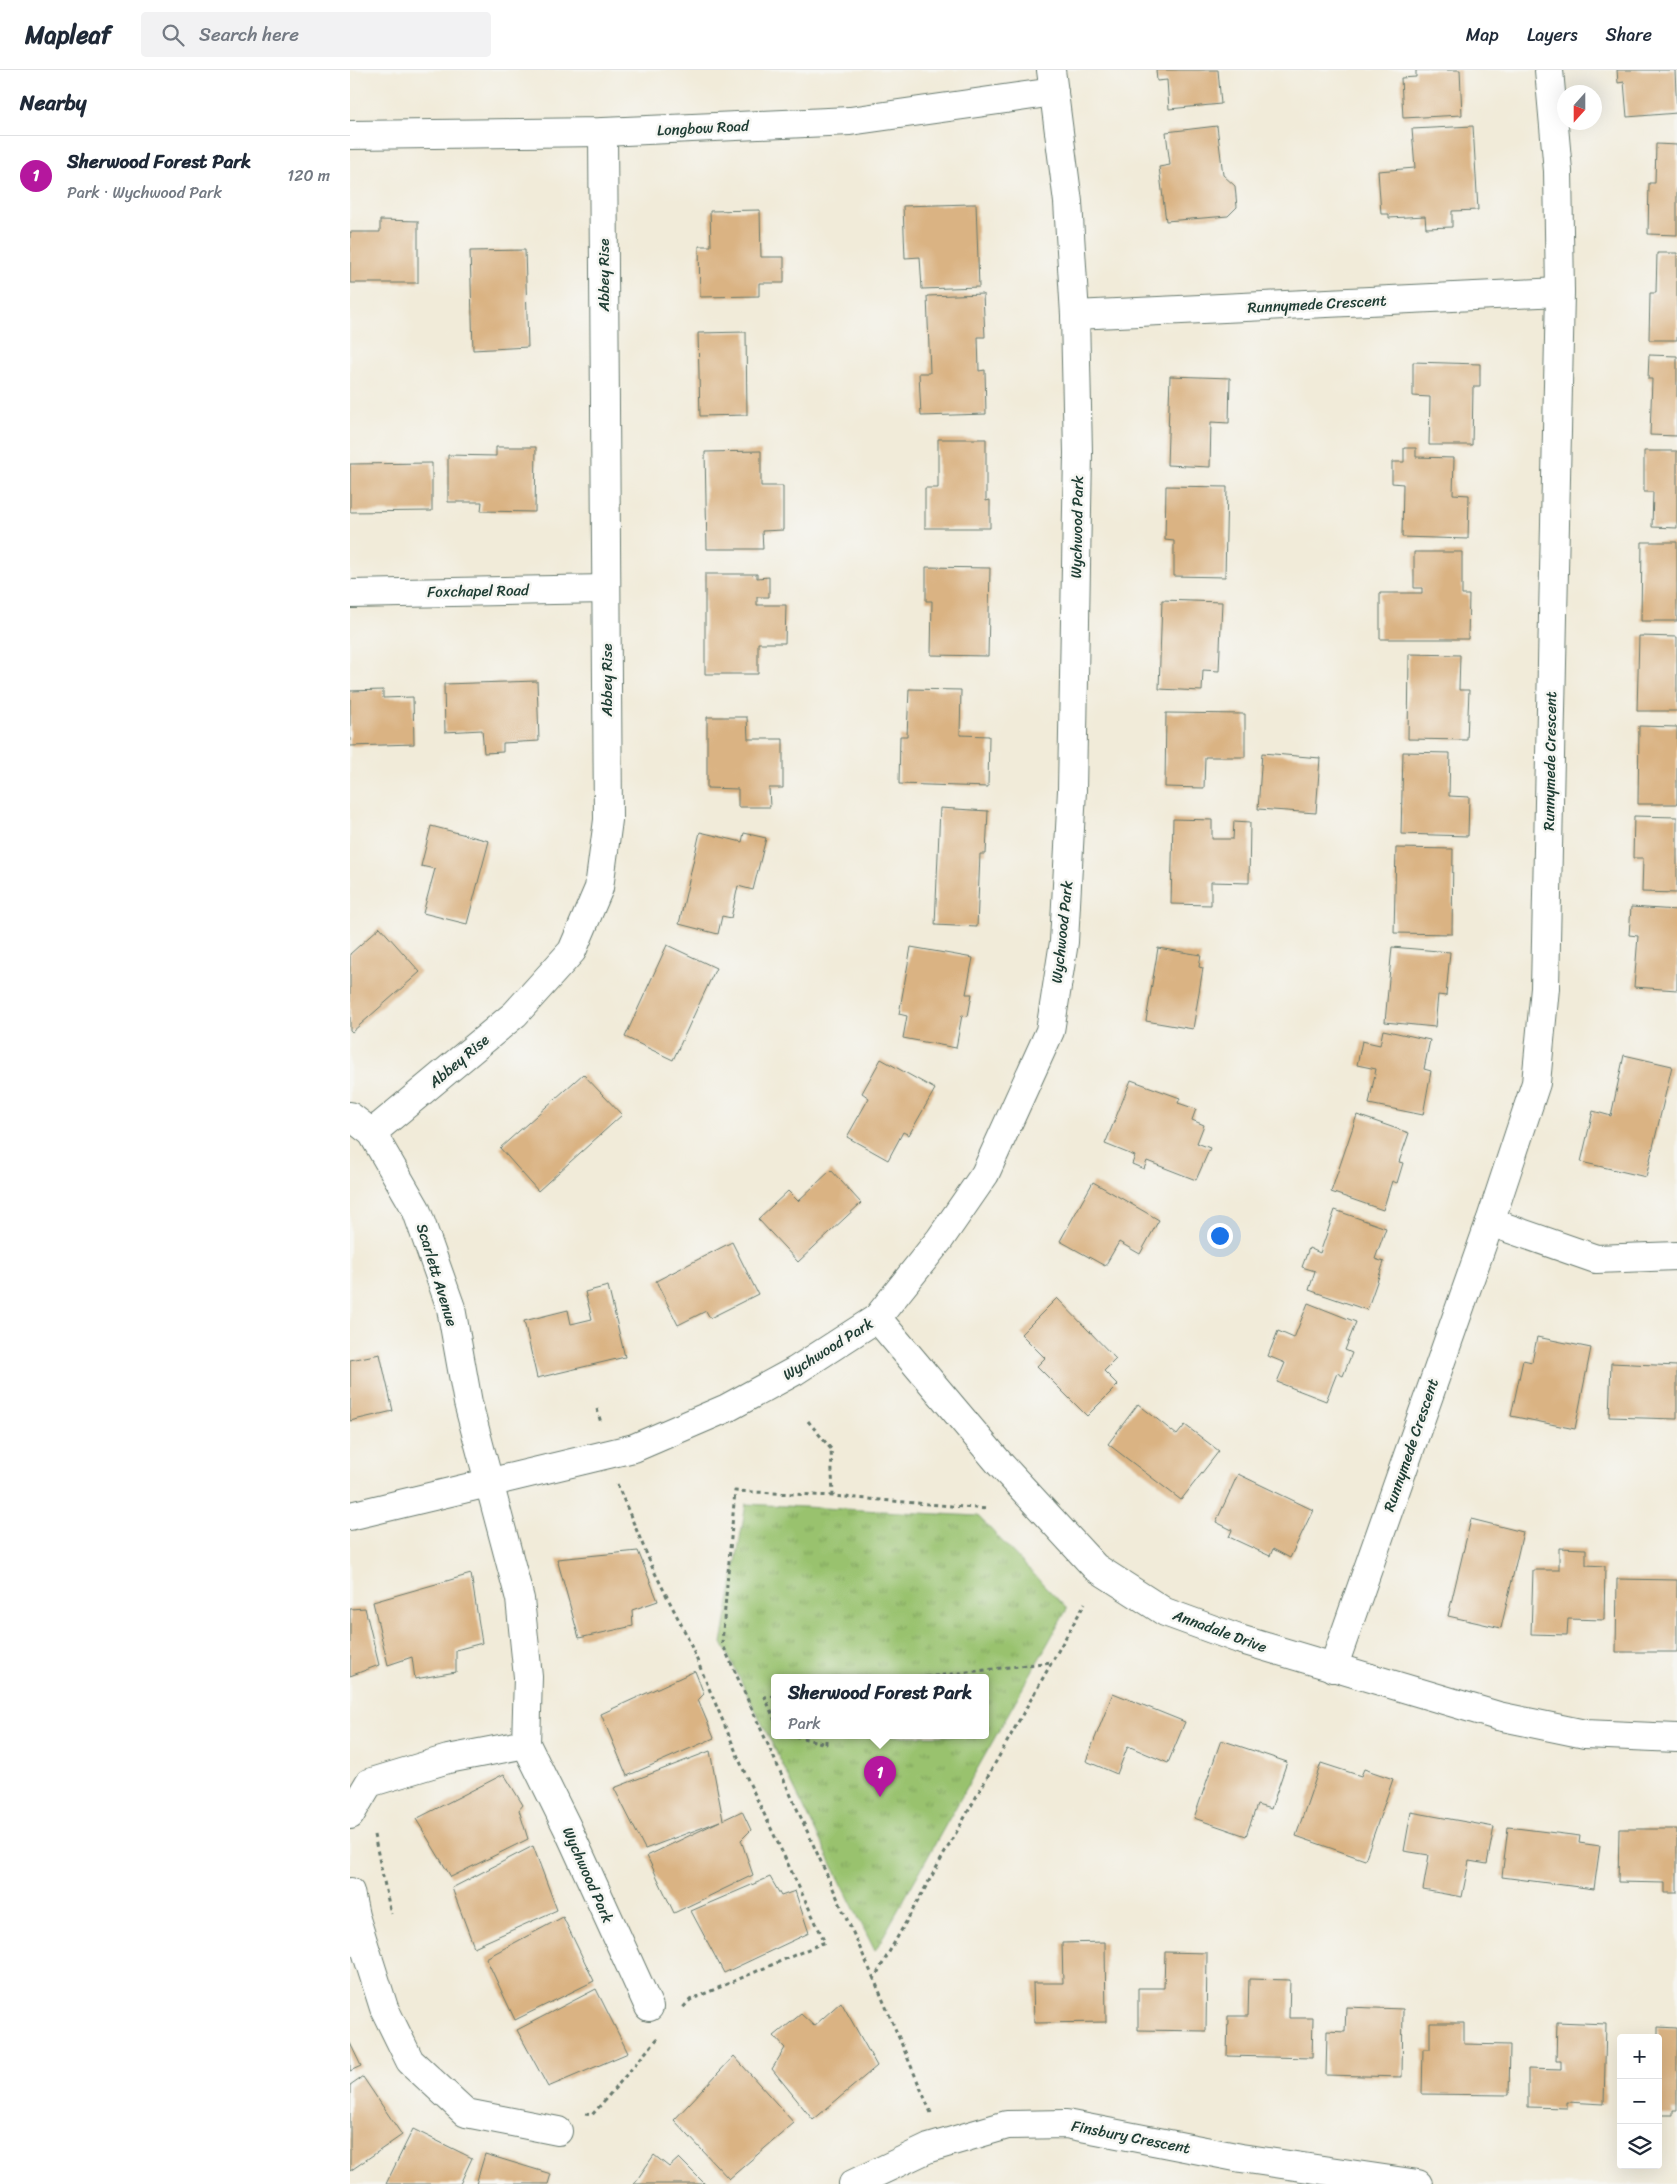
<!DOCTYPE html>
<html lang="en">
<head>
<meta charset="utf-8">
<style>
	:root { --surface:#fff; --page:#f2f2f3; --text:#1f2937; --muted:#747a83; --line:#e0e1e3; --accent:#b5179e }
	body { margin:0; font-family:Sriracha,sans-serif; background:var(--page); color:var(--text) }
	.controls { position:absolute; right:15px; bottom:15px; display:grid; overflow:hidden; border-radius:5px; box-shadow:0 5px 20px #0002 }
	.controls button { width:45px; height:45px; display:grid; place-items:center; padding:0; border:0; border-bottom:1px solid var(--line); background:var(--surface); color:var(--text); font:25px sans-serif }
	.compass { position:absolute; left:1207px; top:15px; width:45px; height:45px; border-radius:50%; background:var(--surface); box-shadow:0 5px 20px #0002; rotate:201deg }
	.you { position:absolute; left:869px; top:1165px; width:18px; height:18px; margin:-12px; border:4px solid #fff; border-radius:50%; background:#1a73e8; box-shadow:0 0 0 8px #1a73e833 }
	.badge { display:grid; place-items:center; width:32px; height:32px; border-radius:50%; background:var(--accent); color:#fff; font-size:16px; font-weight:700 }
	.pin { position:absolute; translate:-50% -41px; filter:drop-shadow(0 1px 2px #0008) }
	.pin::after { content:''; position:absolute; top:26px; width:18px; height:15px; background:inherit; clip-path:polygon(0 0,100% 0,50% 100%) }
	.popup { position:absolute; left:421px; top:1604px; width:218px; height:65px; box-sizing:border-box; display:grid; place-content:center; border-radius:5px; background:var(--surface); filter:drop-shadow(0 1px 4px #0005); font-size:16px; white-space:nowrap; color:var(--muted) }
	.popup b { font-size:19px; color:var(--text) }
	.popup::after { content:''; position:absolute; left:50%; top:100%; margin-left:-10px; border:10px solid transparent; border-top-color:var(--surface) }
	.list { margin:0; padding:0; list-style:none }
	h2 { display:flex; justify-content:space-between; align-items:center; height:65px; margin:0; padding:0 20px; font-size:21px }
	h2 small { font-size:16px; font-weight:400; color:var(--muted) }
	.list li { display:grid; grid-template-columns:32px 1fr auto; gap:15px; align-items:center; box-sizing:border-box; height:80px; padding:0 20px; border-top:1px solid var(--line) }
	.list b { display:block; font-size:19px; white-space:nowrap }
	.list p { margin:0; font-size:16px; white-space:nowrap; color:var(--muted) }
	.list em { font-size:16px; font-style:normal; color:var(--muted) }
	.icon { flex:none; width:28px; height:28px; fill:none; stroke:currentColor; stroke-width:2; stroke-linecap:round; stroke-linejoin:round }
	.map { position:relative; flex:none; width:1327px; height:2114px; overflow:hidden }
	header { display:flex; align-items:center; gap:30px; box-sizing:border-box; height:70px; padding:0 25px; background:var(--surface); border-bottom:1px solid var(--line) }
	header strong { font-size:24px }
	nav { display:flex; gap:28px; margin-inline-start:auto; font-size:18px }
	.search { width:350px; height:45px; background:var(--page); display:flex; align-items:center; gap:12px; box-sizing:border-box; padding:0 18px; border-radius:5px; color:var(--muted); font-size:19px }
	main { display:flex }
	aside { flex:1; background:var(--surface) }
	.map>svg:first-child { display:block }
	.park { fill:url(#park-tufts); stroke:#5c8051; fill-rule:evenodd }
	.building { fill:#dab383 }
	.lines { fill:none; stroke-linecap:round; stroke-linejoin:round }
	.street-casing { stroke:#687a6e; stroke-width:30 }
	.path { stroke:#687a6e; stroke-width:3; stroke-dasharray:4 4; stroke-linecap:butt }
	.street { stroke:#fff; stroke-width:28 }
	.labels { text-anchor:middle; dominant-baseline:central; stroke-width:5; stroke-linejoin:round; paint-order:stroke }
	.street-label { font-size:15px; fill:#1f3d34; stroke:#f6f6f2 }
</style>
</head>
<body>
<header>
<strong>Mapleaf</strong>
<div class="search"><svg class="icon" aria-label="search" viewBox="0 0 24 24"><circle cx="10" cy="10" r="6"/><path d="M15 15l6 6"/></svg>Search here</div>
<nav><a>Map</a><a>Layers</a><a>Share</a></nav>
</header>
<main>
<aside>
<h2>Nearby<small></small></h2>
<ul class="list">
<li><span class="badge">1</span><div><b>Sherwood Forest Park</b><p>Park · Wychwood Park</p></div><em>120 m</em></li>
</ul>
</aside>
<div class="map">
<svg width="1327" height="2114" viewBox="0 0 1327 2114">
	<defs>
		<pattern id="park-tufts" width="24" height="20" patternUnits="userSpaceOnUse" patternTransform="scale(1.25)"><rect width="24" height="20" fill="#99c26e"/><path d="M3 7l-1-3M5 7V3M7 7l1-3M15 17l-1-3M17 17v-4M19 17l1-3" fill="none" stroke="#7c9f5b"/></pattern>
	</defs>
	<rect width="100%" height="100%" fill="#f6f6f2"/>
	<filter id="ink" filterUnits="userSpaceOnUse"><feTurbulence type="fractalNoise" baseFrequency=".02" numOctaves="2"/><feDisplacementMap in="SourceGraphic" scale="10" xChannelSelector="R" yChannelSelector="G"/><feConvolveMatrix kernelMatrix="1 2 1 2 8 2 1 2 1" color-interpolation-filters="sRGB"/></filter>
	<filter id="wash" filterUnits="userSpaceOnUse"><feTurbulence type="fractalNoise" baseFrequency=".0096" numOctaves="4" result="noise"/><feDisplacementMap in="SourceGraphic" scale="20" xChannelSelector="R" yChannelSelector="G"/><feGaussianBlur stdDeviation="1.12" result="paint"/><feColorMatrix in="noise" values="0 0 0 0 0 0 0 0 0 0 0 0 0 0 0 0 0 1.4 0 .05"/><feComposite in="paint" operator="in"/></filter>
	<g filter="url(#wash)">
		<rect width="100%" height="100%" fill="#f1ebd9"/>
		<!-- park -->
		<path class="park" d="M396 1434 628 1446 717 1539 525 1881 372 1573ZM425 1608H635V1666H425Z"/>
		<g id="blocks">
			<!-- building -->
			<g class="building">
				<path d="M806 0H868L871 34 819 39 817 10 807 11Z"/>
				<path d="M1066 0H1110L1112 45 1053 48 1051 8 1066 7Z"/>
				<path d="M1267 0H1325L1327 43 1277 47 1274 12 1268 13Z"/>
				<path d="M867 56 873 105 885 116 887 137 878 146 816 151 809 97 820 95 816 62Z"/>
				<path d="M1123 56 1128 140 1102 141V157L1076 158 1075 146 1039 148V144H1031L1028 101 1065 98 1062 59Z"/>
				<path d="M1306 74 1327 75V165L1298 164 1299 113H1305Z"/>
				<path d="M620 134H626L629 217 572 219 570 187 555 188 553 136Z"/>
				<path d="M410 140 411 187H434V213H409V226L350 227 349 176H361L360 141Z"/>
				<path d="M30 150 68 151V213H0V162H30Z"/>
				<path d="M175 180 178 277 123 280 120 181Z"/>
				<path d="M1307 183H1327V270H1299L1300 223H1306Z"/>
				<path d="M633 224 635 267H628L629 301 635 300 636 344 571 346 569 303H580L577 226Z"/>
				<path d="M396 262 397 345 350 346 348 263Z"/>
				<path d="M1299 285 1327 286V366L1300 365 1302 309H1298Z"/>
				<path d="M1063 292 1130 294V317H1123L1122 375H1079L1080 327 1063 326Z"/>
				<path d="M820 306 880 308 879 353 861 352 860 397 817 395Z"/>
				<path d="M588 369H636V431L640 430V458H575V418H588Z"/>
				<path d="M146 377H186L185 442 131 441 132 432H98V385L146 386Z"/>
				<path d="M1054 378H1066V387L1104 388 1103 424 1119 425 1118 469 1052 467 1053 414 1042 413V392H1054Z"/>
				<path d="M411 381V416H433V460L412 461 413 479H357L355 382Z"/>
				<path d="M1294 381H1327V458L1302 457 1303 422H1294Z"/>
				<path d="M82 393V441L0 442V394Z"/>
				<path d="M816 416 877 417 875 507 824 506V471L815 470Z"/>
				<path d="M1292 472H1327V551H1291Z"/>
				<path d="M1064 482H1112V525H1119L1118 569H1030V523H1072V518H1064Z"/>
				<path d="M576 497 640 498 638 586 581 585 582 531H576Z"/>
				<path d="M355 504H407V508L419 507V527H407V535H436L435 573H408V604H355Z"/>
				<path d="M812 530 872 532 869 601 853 600 852 621 809 619Z"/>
				<path d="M1289 566 1327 567V641H1287Z"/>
				<path d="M1059 584 1110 585 1109 620H1119L1117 670 1058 669Z"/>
				<path d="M187 611 189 671 153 673V682L134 683 132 660 95 662 94 614Z"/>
				<path d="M559 619 611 620 610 665 639 666 638 717 549 714 550 666H557Z"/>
				<path d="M33 620V628L63 627 64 674 0 676V621Z"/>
				<path d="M816 643 895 644V687H855L854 718 815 717Z"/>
				<path d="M357 647H397L398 669H433V718H419L420 737H388V719L357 718Z"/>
				<path d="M1289 656 1327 657V734H1288Z"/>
				<path d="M1053 682 1100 683 1099 726 1119 727 1118 766 1051 764Z"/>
				<path d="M912 683 970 688 966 743 908 739Z"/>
				<path d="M590 738 638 741 636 784H630L627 857 585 855Z"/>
				<path d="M1284 746 1327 747V823L1292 822 1293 788H1283Z"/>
				<path d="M823 749 862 750V769H883L884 751 900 752 899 813 861 812V835L821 834Z"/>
				<path d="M81 756 139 771 117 854 73 843 85 799 71 796Z"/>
				<path d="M350 762 392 772 394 763 416 768 403 820 388 816 381 848 372 846 368 864 329 854Z"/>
				<path d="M1046 778 1103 779 1102 864 1044 863Z"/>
				<path d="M1281 837 1327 840V920L1284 917 1288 866 1279 865Z"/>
				<path d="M30 857 70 902 2 962 0 960V884Z"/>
				<path d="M317 875 366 898 323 990 275 967Z"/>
				<path d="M561 877 623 888 616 924H622L618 946 612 945 606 978 553 968 557 946 549 944Z"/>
				<path d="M1042 877 1100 882 1096 926 1088 925 1085 957 1035 952Z"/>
				<path d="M808 878 851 885 849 897 853 898 843 959 796 951Z"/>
				<path d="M1033 960 1080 970 1074 999 1081 1001 1073 1045 1019 1034 1026 999 1007 995 1012 971 1030 975Z"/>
				<path d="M1274 985 1322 996 1296 1107 1231 1092 1243 1041 1261 1046Z"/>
				<path d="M531 989 585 1019 559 1065 553 1062 538 1090 497 1067 519 1028 512 1023Z"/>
				<path d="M233 1004 272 1045 188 1121 150 1078Z"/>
				<path d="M781 1010 830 1028 828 1033 846 1039 842 1050 854 1055 847 1073 860 1078 846 1110 797 1091 794 1099 782 1094 785 1086 755 1074Z"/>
				<path d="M1007 1045 1059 1063 1049 1092 1053 1093 1047 1113 1042 1111 1033 1140 981 1122Z"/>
				<path d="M481 1100 511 1133 448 1192 408 1149 438 1121 448 1131Z"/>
				<path d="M743 1112 809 1150 790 1184 769 1172 755 1196 710 1171Z"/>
				<path d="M985 1140 1036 1158 1025 1189 1034 1192 1017 1240 959 1220 965 1201 952 1197 959 1178 970 1183Z"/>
				<path d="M382 1172 408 1224 360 1248 356 1241 328 1255 306 1211Z"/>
				<path d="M258 1216 275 1287 187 1308 174 1251 218 1240 221 1254 242 1249 235 1222Z"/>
				<path d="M707 1228 766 1289 754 1301 768 1315 737 1346 687 1296 695 1288 671 1264Z"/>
				<path d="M958 1233 1006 1252 995 1280 1002 1283 993 1306 987 1303 976 1331 927 1312 935 1293 918 1286 928 1261 944 1268Z"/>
				<path d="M1187 1267 1241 1278 1225 1359 1161 1346 1173 1290 1182 1292Z"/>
				<path d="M30 1284 43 1341 0 1351V1290Z"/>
				<path d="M1261 1293 1327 1296V1349L1259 1347Z"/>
				<path d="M788 1334 827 1365 835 1355 869 1381 831 1430 758 1374Z"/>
				<path d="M888 1404 963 1440 940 1488 923 1479 920 1486 879 1467 882 1460 866 1452Z"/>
				<path d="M1121 1449 1173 1462 1151 1558 1098 1546Z"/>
				<path d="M1209 1478 1236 1479V1495L1255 1496 1254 1550 1218 1549 1217 1565 1181 1564 1183 1500H1209Z"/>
				<path d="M288 1481 308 1531 282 1540 283 1556 229 1568 207 1489Z"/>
				<path d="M121 1504 132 1573 106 1580V1602L65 1609 62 1587 38 1595 23 1532Z"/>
				<path d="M1267 1509 1327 1510V1582H1266Z"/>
				<path d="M15 1538 29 1595 0 1606V1539Z"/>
				<path d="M345 1601 354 1624 348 1630 364 1668 277 1706 251 1644Z"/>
				<path d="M763 1623 835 1652 818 1693 778 1676 767 1704 736 1691Z"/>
				<path d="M871 1670 937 1692 921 1739 907 1735 896 1766 844 1748Z"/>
				<path d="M360 1681 373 1750 392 1741 401 1760 391 1770 403 1805 324 1843 297 1786 370 1751 295 1779 264 1718Z"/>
				<path d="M971 1693 1011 1706 1014 1699 1043 1709 1015 1790 946 1766Z"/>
				<path d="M154 1704 173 1735 169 1740 178 1769 101 1807 66 1749Z"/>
				<path d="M1061 1742 1144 1757 1137 1794 1119 1791 1112 1827 1073 1820 1079 1785 1054 1781Z"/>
				<path d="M1158 1757 1230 1766 1229 1773 1250 1776 1244 1819 1152 1807Z"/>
				<path d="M1269 1759H1327V1823H1315V1813L1268 1812Z"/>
				<path d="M183 1776 207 1840 124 1877 102 1818Z"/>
				<path d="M420 1807 431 1826 445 1821 459 1863 374 1903 341 1841Z"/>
				<path d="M213 1847 244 1911 165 1950 136 1888Z"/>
				<path d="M755 1872 756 1952 684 1953 683 1913H713L712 1873Z"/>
				<path d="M815 1882 857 1883 856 1961 788 1960V1918H814Z"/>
				<path d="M899 1909 940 1910 939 1948H963L962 1988 877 1986 878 1946H898Z"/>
				<path d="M246 1919 278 1983 198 2017 167 1960Z"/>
				<path d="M491 1932 527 1996 463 2050 422 1999 435 1978 424 1966 451 1944 464 1956Z"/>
				<path d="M996 1937 1053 1939 1052 2007 976 2005 977 1961 995 1962Z"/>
				<path d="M1207 1952 1256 1954 1254 2034 1217 2032V2038L1178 2037V1999L1211 2000V1991H1206Z"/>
				<path d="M1080 1953H1114V1974L1160 1975 1159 2025 1072 2024 1073 1979H1080Z"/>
				<path d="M1308 1957 1327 1958V2040H1323V2045H1308Z"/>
				<path d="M0 1973 11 1996 0 2001Z"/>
				<path d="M384 1986 444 2053 379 2109 324 2050Z"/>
				<path d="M13 2007 52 2065 0 2101V2016Z"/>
				<path d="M63 2059 122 2088 110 2114H36Z"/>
				<path d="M135 2084 201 2104 198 2114H126Z"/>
				<path d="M304 2085 319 2097 329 2088 355 2114H284Z"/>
			</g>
		</g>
	</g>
	<g filter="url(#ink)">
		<use href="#blocks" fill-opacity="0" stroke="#687a6e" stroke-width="1"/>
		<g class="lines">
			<!-- street casing -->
			<g class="street-casing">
				<g id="street">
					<path d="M0 65 253 62 500 51 704 22"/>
					<path d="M725 245 1210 222"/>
					<path d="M0 524 256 519"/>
					<path d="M0 1046 22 1063 66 1139 101 1238 118 1333 170 1529 178 1607 176 1674 98 1689 19 1713 0 1745"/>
					<path d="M22 1063 165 944 222 881 249 818 258 750 253 62"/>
					<path d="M1140 1152 1246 1189 1327 1186"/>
					<path d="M527 1248 650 1394 745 1497 815 1542 889 1569 1148 1646 1235 1664 1327 1668"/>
					<path d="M0 1446 284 1378 377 1338 445 1301 527 1248 590 1169 635 1104 700 961 714 872 722 720 728 383 725 245 718 132 701 0"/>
					<path d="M983 1598 1140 1152 1186 1013 1195 918 1210 222 1208 101 1199 0"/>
					<path d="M176 1674 217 1757 299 1937"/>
					<path d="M0 1822 5 1846 34 1938 60 1991 116 2043 208 2061"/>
					<path d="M503 2114 579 2078 657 2055 716 2054 891 2088 1068 2114"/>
				</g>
			</g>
			<!-- path -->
			<g class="path">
				<path d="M247 1339 251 1353"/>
				<path d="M458 1351 481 1379 483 1426"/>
				<path d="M267 1414 303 1499 336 1564 397 1708 475 1872 340 1930 331 1940"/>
				<path d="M568 1608 702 1592"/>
				<path d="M425 1626 415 1627 425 1651"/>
				<path d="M445 1666 476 1674V1666"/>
				<path d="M24 1765 41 1844"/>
				<path d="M524 1909 372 1573 385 1421 483 1426 637 1439"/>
				<path d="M581 2043 524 1909 735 1533"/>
				<path d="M235 2044 242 2045 308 1968"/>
			</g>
			<!-- street -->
			<use href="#street" class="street"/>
		</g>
	</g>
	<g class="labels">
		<!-- street labels -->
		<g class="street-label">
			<text transform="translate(353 58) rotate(-3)">Longbow Road</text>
			<text transform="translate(254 205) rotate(-90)">Abbey Rise</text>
			<text transform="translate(967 234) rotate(-3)">Runnymede Crescent</text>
			<text transform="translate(727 457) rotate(-89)">Wychwood Park</text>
			<text transform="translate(128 521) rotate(-1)">Foxchapel Road</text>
			<text transform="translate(257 610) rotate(-90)">Abbey Rise</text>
			<text transform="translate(1200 691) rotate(-89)">Runnymede Crescent</text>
			<text transform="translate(712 862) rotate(-84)">Wychwood Park</text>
			<text transform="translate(109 991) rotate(-40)">Abbey Rise</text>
			<text transform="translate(87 1205) rotate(73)">Scarlett Avenue</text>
			<text transform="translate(478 1279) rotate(-32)">Wychwood Park</text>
			<text transform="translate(1061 1375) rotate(-71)">Runnymede Crescent</text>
			<text transform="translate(870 1561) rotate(20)">Annadale Drive</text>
			<text transform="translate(238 1805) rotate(66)">Wychwood Park</text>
			<text transform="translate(781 2067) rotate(11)">Finsbury Crescent</text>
		</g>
	</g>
</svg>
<div class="controls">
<button>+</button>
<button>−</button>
<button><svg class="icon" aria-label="layers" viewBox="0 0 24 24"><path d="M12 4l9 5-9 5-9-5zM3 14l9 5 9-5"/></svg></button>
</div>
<svg class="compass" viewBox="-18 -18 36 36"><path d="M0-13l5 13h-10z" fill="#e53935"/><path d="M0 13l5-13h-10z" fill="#747a83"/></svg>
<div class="you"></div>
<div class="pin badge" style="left:530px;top:1727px">1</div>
<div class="popup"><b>Sherwood Forest Park</b>Park</div>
</div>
</main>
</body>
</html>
